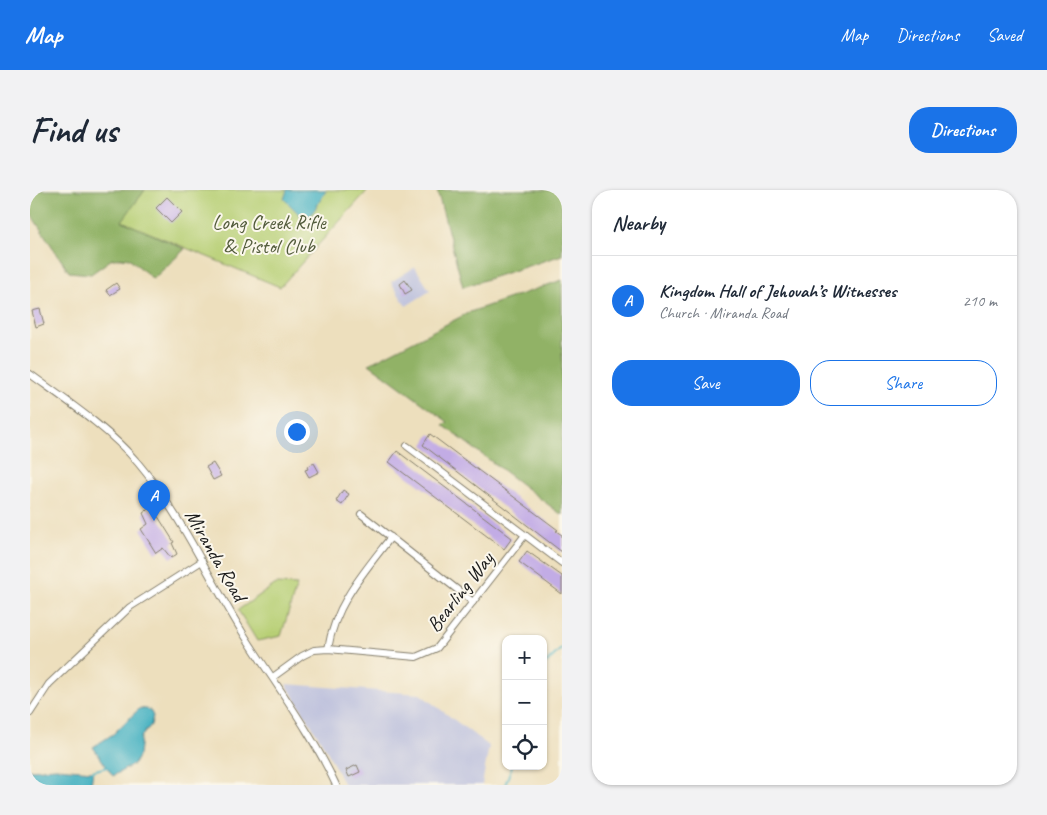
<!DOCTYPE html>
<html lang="en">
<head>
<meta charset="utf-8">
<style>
	:root { --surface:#fff; --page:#f2f2f3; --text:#1f2937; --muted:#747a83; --line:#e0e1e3; --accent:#1a73e8 }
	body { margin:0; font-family:Caveat,sans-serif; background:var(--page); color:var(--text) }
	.controls { position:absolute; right:15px; bottom:15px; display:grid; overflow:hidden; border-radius:10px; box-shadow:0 1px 4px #0004 }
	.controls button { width:45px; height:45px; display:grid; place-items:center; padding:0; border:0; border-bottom:1px solid var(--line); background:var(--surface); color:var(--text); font:25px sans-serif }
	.you { position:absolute; left:266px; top:241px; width:18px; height:18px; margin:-12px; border:4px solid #fff; border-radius:50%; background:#1a73e8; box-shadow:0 0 0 8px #1a73e833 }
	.badge { display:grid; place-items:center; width:32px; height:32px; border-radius:50%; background:var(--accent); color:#fff; font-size:16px; font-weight:700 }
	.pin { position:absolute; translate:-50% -41px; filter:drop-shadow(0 1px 2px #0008) }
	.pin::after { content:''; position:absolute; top:26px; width:18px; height:15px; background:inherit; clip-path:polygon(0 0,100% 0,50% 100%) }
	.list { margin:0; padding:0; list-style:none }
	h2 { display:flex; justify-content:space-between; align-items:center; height:65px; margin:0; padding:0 20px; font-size:21px }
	h2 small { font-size:16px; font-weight:400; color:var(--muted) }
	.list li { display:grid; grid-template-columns:32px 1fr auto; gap:15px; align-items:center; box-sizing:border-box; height:90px; padding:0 20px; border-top:1px solid var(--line) }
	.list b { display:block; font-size:19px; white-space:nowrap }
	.list p { margin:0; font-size:16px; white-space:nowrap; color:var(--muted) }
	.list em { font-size:16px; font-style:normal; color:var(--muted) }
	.actions { display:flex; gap:10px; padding:15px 20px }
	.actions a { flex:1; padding:11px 0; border:1px solid var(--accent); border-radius:20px; text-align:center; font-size:18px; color:var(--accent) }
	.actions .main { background:var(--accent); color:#fff }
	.icon { flex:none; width:28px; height:28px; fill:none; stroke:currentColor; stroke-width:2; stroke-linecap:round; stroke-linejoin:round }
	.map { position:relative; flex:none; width:532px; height:595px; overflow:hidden; border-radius:20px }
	header { display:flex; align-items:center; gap:30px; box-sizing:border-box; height:70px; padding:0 25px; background:var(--accent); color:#fff }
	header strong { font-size:24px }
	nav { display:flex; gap:28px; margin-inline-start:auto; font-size:18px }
	.intro { display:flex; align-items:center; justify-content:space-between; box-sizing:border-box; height:120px; padding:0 30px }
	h1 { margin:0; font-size:35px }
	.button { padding:12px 22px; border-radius:20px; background:var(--accent); color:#fff; font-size:18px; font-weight:700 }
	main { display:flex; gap:30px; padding:0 30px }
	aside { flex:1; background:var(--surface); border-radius:20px; box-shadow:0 1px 4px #0004 }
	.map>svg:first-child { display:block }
	.industrial { fill:#bfc2dd }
	.green { fill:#b7cf74; stroke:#6a7648 }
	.forest { fill:#91b266; stroke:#566741 }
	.water { fill:#44b1c1; stroke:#30666e }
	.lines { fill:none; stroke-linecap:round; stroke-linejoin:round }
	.stream { stroke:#44b1c1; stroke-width:2 }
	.building { fill:#c2ace5 }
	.street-casing { stroke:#847e6c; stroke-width:8 }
	.street { stroke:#fff; stroke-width:6 }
	.labels { text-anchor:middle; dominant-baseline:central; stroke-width:4; stroke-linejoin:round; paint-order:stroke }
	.park-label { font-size:21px; fill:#525b3b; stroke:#fbf7ec }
	.street-label { font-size:21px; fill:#1c1c1c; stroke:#fbf7ec }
</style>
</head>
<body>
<header>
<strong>Map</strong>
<nav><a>Map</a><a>Directions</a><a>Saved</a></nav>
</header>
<div class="intro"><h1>Find us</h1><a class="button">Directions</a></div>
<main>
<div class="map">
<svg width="532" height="595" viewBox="0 0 532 595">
	<rect width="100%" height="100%" fill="#fbf7ec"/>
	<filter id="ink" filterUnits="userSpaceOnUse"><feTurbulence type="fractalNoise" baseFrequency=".02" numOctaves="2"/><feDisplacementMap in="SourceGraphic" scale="10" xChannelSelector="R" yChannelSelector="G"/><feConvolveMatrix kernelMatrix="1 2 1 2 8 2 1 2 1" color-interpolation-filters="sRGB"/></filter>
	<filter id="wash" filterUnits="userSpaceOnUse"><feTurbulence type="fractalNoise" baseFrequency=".0096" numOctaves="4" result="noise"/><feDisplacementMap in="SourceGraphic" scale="20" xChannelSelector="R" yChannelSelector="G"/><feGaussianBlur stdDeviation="1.12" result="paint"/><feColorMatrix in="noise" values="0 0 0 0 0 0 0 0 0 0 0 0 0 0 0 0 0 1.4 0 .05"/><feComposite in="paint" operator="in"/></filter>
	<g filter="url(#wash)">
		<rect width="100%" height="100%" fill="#eddfbd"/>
		<!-- industrial -->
		<g class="industrial">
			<path d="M385 77 400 101 376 116 361 92Z"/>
			<path d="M256 494 390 504 459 556 452 595H314L296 559Z"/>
		</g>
		<!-- green -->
		<g class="green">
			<path d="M115 0H338L250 97 91 31Z"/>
			<path d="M246 394 267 395 251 446 227 451 208 420Z"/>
		</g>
		<!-- forest -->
		<g class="forest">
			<path d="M0 0H115L92 31 155 59 123 89 99 68 82 69 61 84 39 82 0 23Z"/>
			<path d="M407 0H532V65L433 97Z"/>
			<path d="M532 90V325L413 235 418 232 339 174 440 122Z"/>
		</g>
		<!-- water -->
		<g class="water">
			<path d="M257 0H296V1L281 25 274 29 254 9Z"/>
			<path d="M110 518 120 520 123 526 121 535 111 547 109 565 104 574 83 586 63 557 83 544Z"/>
			<path d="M26 578 63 581 61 595H0V580Z"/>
		</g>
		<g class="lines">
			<!-- stream -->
			<g class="stream">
				<path d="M513 476 532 458"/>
				<path d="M62 581 77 577"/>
				<path d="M475 595 482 576"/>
			</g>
		</g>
		<g id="blocks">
			<!-- building -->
			<g class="building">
				<path d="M137 7 152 22 141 33 126 18Z"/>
				<path d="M375 90 382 100 375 104 370 94Z"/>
				<path d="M86 93 90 99 80 105 76 100Z"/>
				<path d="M10 119 14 134 6 137 2 121Z"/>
				<path d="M400 244 528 340 526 341 532 345V362L393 255Z"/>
				<path d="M367 261 482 348 474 359 359 272Z"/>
				<path d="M183 273 191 286 183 290 176 277Z"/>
				<path d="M284 273 289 282 279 287 275 280 278 279 277 277Z"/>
				<path d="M313 300 319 304 312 315 306 311Z"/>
				<path d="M120 318 129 328 144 352 142 353 147 364 141 368 133 358 126 363 111 339 118 334 113 323Z"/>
				<path d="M497 361 532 386V404L489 372Z"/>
				<path d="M327 575 330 582 319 587 316 580Z"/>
			</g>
		</g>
	</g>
	<g filter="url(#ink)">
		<use href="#blocks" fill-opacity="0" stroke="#847e6c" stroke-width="1"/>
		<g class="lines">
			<!-- street casing -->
			<g class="street-casing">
				<g id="street">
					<path d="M0 184C37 211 78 238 108 273 151 324 178 387 213 443 245 494 281 541 306 595"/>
					<path d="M377 256 532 373"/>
					<path d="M331 324 443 412"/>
					<path d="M298 459C305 414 334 382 361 347"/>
					<path d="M243 487 272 466 284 460 298 459 386 467 407 458 495 345"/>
					<path d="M0 523 19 494 100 417 172 371"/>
				</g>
			</g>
			<!-- street -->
			<use href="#street" class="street"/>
		</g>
	</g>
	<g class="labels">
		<!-- park labels -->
		<g class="park-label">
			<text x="239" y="32">Long Creek Rifle<tspan x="239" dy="24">&amp; Pistol Club</tspan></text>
		</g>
		<!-- street labels -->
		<g class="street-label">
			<text transform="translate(186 365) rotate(60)">Miranda Road</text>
			<text transform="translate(430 402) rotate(-52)">Bearling Way</text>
		</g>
	</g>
</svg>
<div class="controls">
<button>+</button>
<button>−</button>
<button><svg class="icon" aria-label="locate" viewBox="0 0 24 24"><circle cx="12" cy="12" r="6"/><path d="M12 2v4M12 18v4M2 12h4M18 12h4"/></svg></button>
</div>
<div class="you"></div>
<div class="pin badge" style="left:124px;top:331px">A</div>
</div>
<aside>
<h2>Nearby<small></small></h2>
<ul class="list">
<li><span class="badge">A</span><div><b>Kingdom Hall of Jehovah’s Witnesses</b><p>Church · Miranda Road</p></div><em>210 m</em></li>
</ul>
<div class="actions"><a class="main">Save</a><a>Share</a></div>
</aside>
</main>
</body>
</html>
